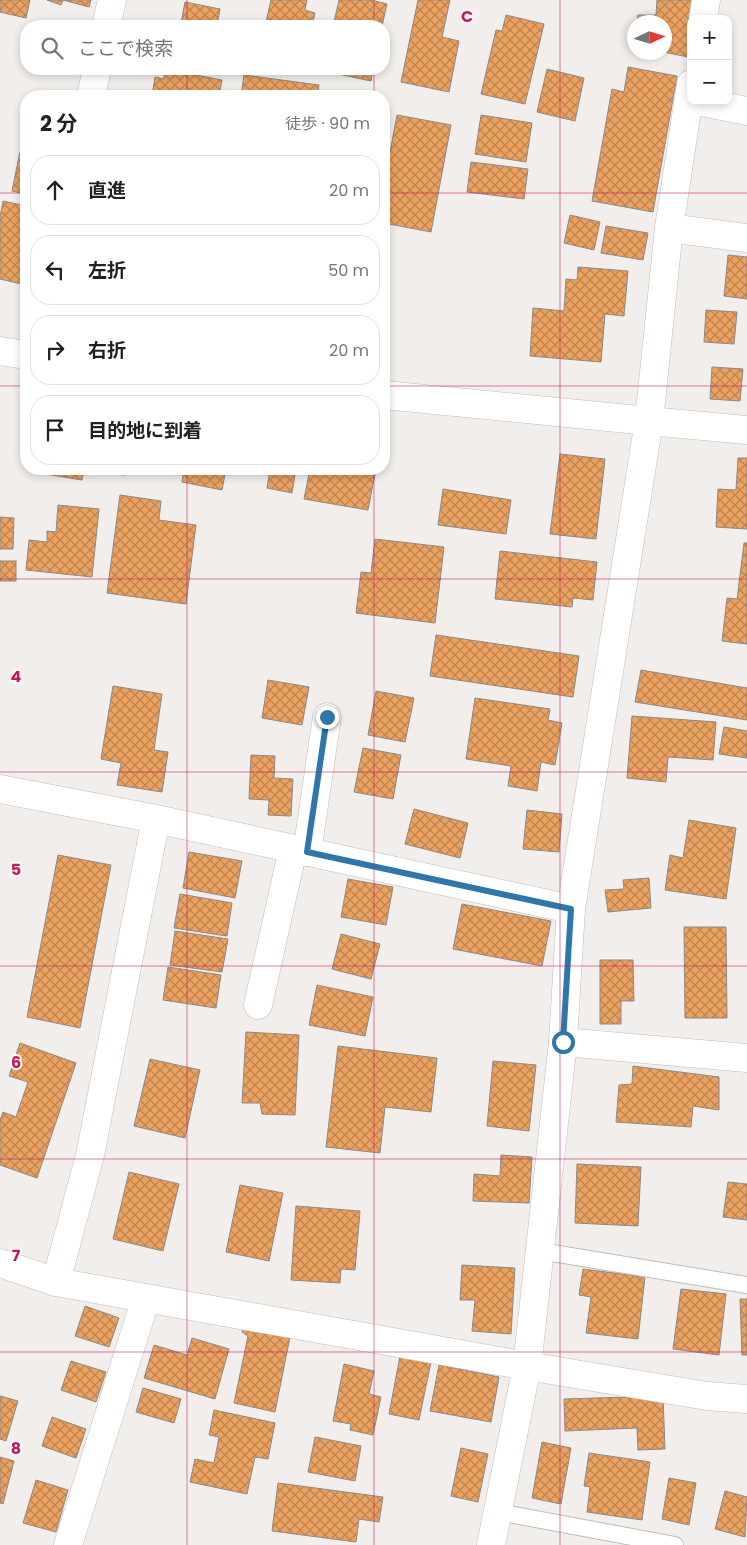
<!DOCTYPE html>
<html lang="ja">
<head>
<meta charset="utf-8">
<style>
	:root { --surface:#fff; --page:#f2f2f2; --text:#202124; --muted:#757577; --line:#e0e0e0 }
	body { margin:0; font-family:Poppins,"Noto Sans JP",sans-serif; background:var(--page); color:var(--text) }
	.controls { position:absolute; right:15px; top:15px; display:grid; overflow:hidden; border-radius:10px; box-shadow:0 2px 8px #0003 }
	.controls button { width:45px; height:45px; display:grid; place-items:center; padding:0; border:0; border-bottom:1px solid var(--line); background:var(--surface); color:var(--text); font:25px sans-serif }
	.compass { position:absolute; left:627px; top:15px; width:45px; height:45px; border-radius:50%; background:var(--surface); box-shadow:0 2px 8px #0003; rotate:86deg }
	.stop { position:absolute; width:15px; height:15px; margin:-11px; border:4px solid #2f76aa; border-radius:50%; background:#fff }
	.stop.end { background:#2f76aa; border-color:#fff; box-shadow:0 1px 5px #0008 }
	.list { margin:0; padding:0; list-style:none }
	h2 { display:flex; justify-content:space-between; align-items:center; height:65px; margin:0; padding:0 20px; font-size:21px }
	h2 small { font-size:16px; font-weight:400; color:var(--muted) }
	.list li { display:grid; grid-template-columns:32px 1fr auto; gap:15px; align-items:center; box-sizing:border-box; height:70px; margin:0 10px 10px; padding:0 10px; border:1px solid var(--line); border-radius:20px }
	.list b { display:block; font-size:19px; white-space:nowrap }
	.list em { font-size:16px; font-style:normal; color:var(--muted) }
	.icon { flex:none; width:28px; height:28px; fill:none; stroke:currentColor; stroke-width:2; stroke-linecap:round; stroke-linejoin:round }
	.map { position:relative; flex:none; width:747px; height:1545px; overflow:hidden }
	.search { position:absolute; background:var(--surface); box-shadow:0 2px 8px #0003; left:20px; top:20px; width:370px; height:55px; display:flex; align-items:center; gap:12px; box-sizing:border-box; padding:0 18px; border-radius:20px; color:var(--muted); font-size:19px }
	.panel { position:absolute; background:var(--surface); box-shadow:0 2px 8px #0003; left:20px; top:90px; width:370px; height:385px; border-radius:20px }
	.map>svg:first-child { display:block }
	.building { fill:url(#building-cross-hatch); stroke:#8c8986 }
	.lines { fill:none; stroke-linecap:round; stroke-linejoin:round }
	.lane-casing { stroke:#c0bdba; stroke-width:18 }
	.street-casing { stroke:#c0bdba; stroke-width:29 }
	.secondary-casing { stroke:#c0bdba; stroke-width:29 }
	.lane { stroke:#fff; stroke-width:16 }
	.street { stroke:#fff; stroke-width:28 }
	.secondary { stroke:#fff; stroke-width:28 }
	.route { stroke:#2f76aa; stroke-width:6 }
	.grid { fill:none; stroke:#c2185b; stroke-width:1; stroke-opacity:0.55 }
	.grid-label { font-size:16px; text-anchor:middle; font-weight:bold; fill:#c2185b; stroke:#fefbf8; stroke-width:4; stroke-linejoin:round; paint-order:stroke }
</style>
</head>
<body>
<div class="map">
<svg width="747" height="1545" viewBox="0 0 747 1545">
	<defs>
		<pattern id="building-cross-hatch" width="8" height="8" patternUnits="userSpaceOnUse" patternTransform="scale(1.25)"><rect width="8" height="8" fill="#eba261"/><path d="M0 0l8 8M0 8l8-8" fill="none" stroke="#be8450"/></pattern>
	</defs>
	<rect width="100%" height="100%" fill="#f1eeeb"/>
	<!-- building -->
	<g class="building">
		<path d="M0 0H30L26 18 0 12Z"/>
		<path d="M47 0H91L89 7 63 0 61 5Z"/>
		<path d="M271 0H307L305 10 315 13 312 26H265Z"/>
		<path d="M339 0H371L387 4 382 26H333Z"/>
		<path d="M418 0H450L442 37 459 41 449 92 401 82Z"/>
		<path d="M657 0H697L691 19 688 57 663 52H664V22H637L638 15H656Z"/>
		<path d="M185 2 220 9 217 26H171L172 21 181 23Z"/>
		<path d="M506 15 544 24 525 104 481 94 496 30 502 31Z"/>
		<path d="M628 67 677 76 653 212 592 201 612 89 624 92Z"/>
		<path d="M164 69 222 80 219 96H152L155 77 164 79Z"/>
		<path d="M324 69H373L371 81 324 71Z"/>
		<path d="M547 69 584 78 575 121 537 112Z"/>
		<path d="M244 75 319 85 317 96H241Z"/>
		<path d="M397 115 451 125 431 232 384 223V184Z"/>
		<path d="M481 115 532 123 526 162 475 154Z"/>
		<path d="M20 152 26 154V194L12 191Z"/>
		<path d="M471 162 528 169 524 199 467 192Z"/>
		<path d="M3 201 26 206V285L0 279V217Z"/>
		<path d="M570 215 600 222 594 250 564 243Z"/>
		<path d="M606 226 648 233 643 260 601 253Z"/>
		<path d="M728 255 747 257V299L724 296Z"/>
		<path d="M578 267 628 271 624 316 605 314 601 362 530 356 533 308 564 311 566 279 577 280Z"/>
		<path d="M706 310 737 312 734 344 704 342Z"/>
		<path d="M712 367 743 369 740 401 710 399Z"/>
		<path d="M560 454 605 459 596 539 550 534Z"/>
		<path d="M738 458H747V529L716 527 718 489 736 490Z"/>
		<path d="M33 469H84L82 480 33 472Z"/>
		<path d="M104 469H126L125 475 103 473Z"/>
		<path d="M184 469H226L222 490 182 482Z"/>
		<path d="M270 469H296L292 493 267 488Z"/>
		<path d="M310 469H376L368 510 304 499Z"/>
		<path d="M443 489 511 500 506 534 438 525Z"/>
		<path d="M120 495 161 501 159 520 196 525 186 604 107 593Z"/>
		<path d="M58 505 99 509 92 577 26 570 29 540 47 542V531L56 532Z"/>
		<path d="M0 517 14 518 13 549H0Z"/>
		<path d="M375 539 444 547 435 623 356 613 361 572 371 573Z"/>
		<path d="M744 543H747V644L722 641 727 598 737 599Z"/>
		<path d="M500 551 597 562 593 600 573 598 572 607 495 599Z"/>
		<rect x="0" y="561" width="16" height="20"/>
		<path d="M436 635 579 656 573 697 430 676Z"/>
		<path d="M641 670 747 688V720L635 702Z"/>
		<path d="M268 680 309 687 302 725 262 718Z"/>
		<path d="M113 686 162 694 154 750 168 752 162 792 117 785 121 763 101 759Z"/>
		<path d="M376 691 414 698 405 742 368 735Z"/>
		<path d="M475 698 550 709 548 720 562 723 555 765 541 762 537 791 508 786 511 766 466 759Z"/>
		<path d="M632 716 716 722 713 760 668 757 666 782 627 778Z"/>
		<path d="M724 727 747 731V758L719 754Z"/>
		<path d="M363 748 401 755 393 799 354 792Z"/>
		<path d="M251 755 275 756 274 778 293 779 291 816 268 815 269 800 249 799Z"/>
		<path d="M414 809 468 823 460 858 405 844Z"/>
		<path d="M527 810 562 814 559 852 523 849Z"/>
		<path d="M689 820 736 828 726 899 665 890 670 855 683 858Z"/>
		<path d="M189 852 242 861 235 898 183 888Z"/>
		<path d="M58 855 111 865 80 1028 27 1017Z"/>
		<path d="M649 878 651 908 608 912 605 890 624 889 623 880Z"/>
		<path d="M348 879 393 887 386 925 341 917Z"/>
		<path d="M180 894 232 903 227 936 174 928Z"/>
		<path d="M462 904 551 921 542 966 453 949Z"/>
		<path d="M684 927H726L727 1018H685Z"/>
		<path d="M175 931 228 939 222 972 170 965Z"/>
		<path d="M341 934 380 944 371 979 332 969Z"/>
		<path d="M600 960H633L634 1001H621V1024H600Z"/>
		<path d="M168 967 221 975 216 1008 163 1000Z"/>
		<path d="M317 985 373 997 365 1036 309 1025Z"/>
		<path d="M246 1032 299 1035 295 1115 262 1114 260 1103H242Z"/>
		<path d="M20 1043 76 1063 37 1178 0 1165V1120L3 1112 16 1117 28 1082 9 1076Z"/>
		<path d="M338 1046 437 1058 431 1112 385 1107 380 1153 326 1147Z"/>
		<path d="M150 1059 200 1070 185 1138 134 1126Z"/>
		<path d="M493 1061 536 1065 529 1131 487 1126Z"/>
		<path d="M633 1066 719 1077V1110L693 1106 691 1127 616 1122 619 1085 632 1084Z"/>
		<path d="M501 1155 532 1157 529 1203 473 1201 474 1174 500 1176Z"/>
		<path d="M577 1164 641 1167 638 1226 575 1223Z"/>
		<path d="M129 1172 179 1184 163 1251 113 1239Z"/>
		<path d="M728 1182 747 1184V1220L723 1217Z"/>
		<path d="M240 1185 283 1193 269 1261 226 1252Z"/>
		<path d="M296 1206 360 1211 355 1270 341 1269 340 1283 291 1280Z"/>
		<path d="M462 1265 515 1268 511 1334 472 1331 475 1300H460Z"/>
		<path d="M583 1269 645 1277 638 1339 586 1333 591 1297 579 1295Z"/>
		<path d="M681 1289 726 1294 719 1355 673 1349Z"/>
		<path d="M740 1299H747V1355H742Z"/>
		<path d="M85 1306 119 1318 109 1347 75 1336Z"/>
		<path d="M244 1322 291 1332 275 1412 234 1403 248 1336 242 1332Z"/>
		<path d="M192 1338 229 1349 215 1399 144 1378 154 1345 187 1355Z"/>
		<path d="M400 1356 431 1362 419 1420 389 1414Z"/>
		<path d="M71 1361 106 1372 96 1402 61 1390Z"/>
		<path d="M344 1364 374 1371 369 1394 381 1397 373 1435 350 1430 351 1424 333 1421Z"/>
		<path d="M439 1365 499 1377 491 1422 430 1411Z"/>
		<path d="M143 1388 181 1399 174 1423 136 1412Z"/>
		<path d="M0 1396 18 1401 6 1441 0 1439Z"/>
		<path d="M663 1396 665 1449 638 1450 637 1428 565 1431 564 1399Z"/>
		<path d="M214 1410 275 1423 268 1459 255 1457 247 1494 190 1482 195 1459 214 1463 219 1437 209 1435Z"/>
		<path d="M52 1417 86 1429 76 1458 42 1446Z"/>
		<path d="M315 1437 361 1446 355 1481 308 1472Z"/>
		<path d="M542 1442 571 1448 561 1504 532 1498Z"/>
		<path d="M461 1448 488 1454 478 1502 451 1496Z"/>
		<path d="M589 1453 650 1462 642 1520 587 1512 590 1487 584 1486Z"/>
		<path d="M0 1457 14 1461 3 1504 0 1503Z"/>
		<path d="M669 1478 696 1483 689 1525 662 1519Z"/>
		<path d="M36 1480 68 1490 56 1532 23 1523Z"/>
		<path d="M278 1483 383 1497 379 1522 359 1519 356 1542 272 1531Z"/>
		<path d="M725 1491 747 1497 745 1537 715 1529Z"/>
	</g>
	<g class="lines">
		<!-- lane casing -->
		<g class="lane-casing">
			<g id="lane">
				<path d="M540 1251 747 1285"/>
				<path d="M498 1512 675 1545"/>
			</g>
		</g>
		<!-- street casing -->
		<g class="street-casing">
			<g id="street">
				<path d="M703 19 706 0"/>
				<path d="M106 26 112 0"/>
				<path d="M91 96 97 69"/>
				<path d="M697 101 747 111"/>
				<path d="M669 228 747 238"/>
				<path d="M0 351 26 355"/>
				<path d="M384 395 649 421"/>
				<path d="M0 789 156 819 571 909"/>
				<path d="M156 819 90 1155 56 1282 527 1366 707 1396 747 1399"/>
				<path d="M307 852 327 717"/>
				<path d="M258 1005 293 849"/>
				<path d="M563 1042 747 1058"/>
				<path d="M0 1263 56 1282"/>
				<path d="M68 1545 146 1298"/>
				<path d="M491 1545 527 1366 563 1042 571 909 649 421 669 228 691 84"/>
			</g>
		</g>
		<!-- secondary casing -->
		<g class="secondary-casing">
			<path id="secondary" d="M649 421 747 430"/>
		</g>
		<!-- lane -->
		<use href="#lane" class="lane"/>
		<!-- street -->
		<use href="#street" class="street"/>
		<!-- secondary -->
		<use href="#secondary" class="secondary"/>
	</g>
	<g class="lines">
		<!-- route -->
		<path class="route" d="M327 717 307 852 571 909 563 1042"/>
	</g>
	<!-- grid -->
	<path class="grid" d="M187 0V26M374 0V26M560 0V1545M187 69V96M374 69V96M0 193H26M384 193H747M0 386H26M384 386H747M187 469V1545M374 469V1545M0 579H747M0 772H747M0 966H747M0 1159H747M0 1352H747"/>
	<g class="grid-label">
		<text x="467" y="22">C</text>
		<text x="16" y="682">4</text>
		<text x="16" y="875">5</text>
		<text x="16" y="1068">6</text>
		<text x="16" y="1261">7</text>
		<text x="16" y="1454">8</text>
	</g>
</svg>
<div class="controls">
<button>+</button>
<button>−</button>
</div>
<svg class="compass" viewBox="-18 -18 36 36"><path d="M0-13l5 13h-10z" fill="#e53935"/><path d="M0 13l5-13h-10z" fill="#757577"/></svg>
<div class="stop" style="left:563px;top:1042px"></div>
<div class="stop end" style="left:327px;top:717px"></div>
<div class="search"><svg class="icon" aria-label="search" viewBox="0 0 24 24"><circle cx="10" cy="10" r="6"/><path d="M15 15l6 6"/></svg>ここで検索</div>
<section class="panel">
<h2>2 分<small>徒歩 · 90 m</small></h2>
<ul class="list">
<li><svg class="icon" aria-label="ahead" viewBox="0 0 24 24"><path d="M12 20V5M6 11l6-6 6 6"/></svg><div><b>直進</b></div><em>20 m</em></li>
<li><svg class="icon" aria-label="left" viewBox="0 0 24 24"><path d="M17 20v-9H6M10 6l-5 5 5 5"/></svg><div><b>左折</b></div><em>50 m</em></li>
<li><svg class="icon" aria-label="right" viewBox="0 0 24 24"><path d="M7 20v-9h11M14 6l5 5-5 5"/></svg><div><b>右折</b></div><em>20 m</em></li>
<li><svg class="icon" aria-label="arrive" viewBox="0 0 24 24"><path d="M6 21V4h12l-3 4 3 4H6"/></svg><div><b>目的地に到着</b></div></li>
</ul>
</section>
</div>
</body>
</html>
